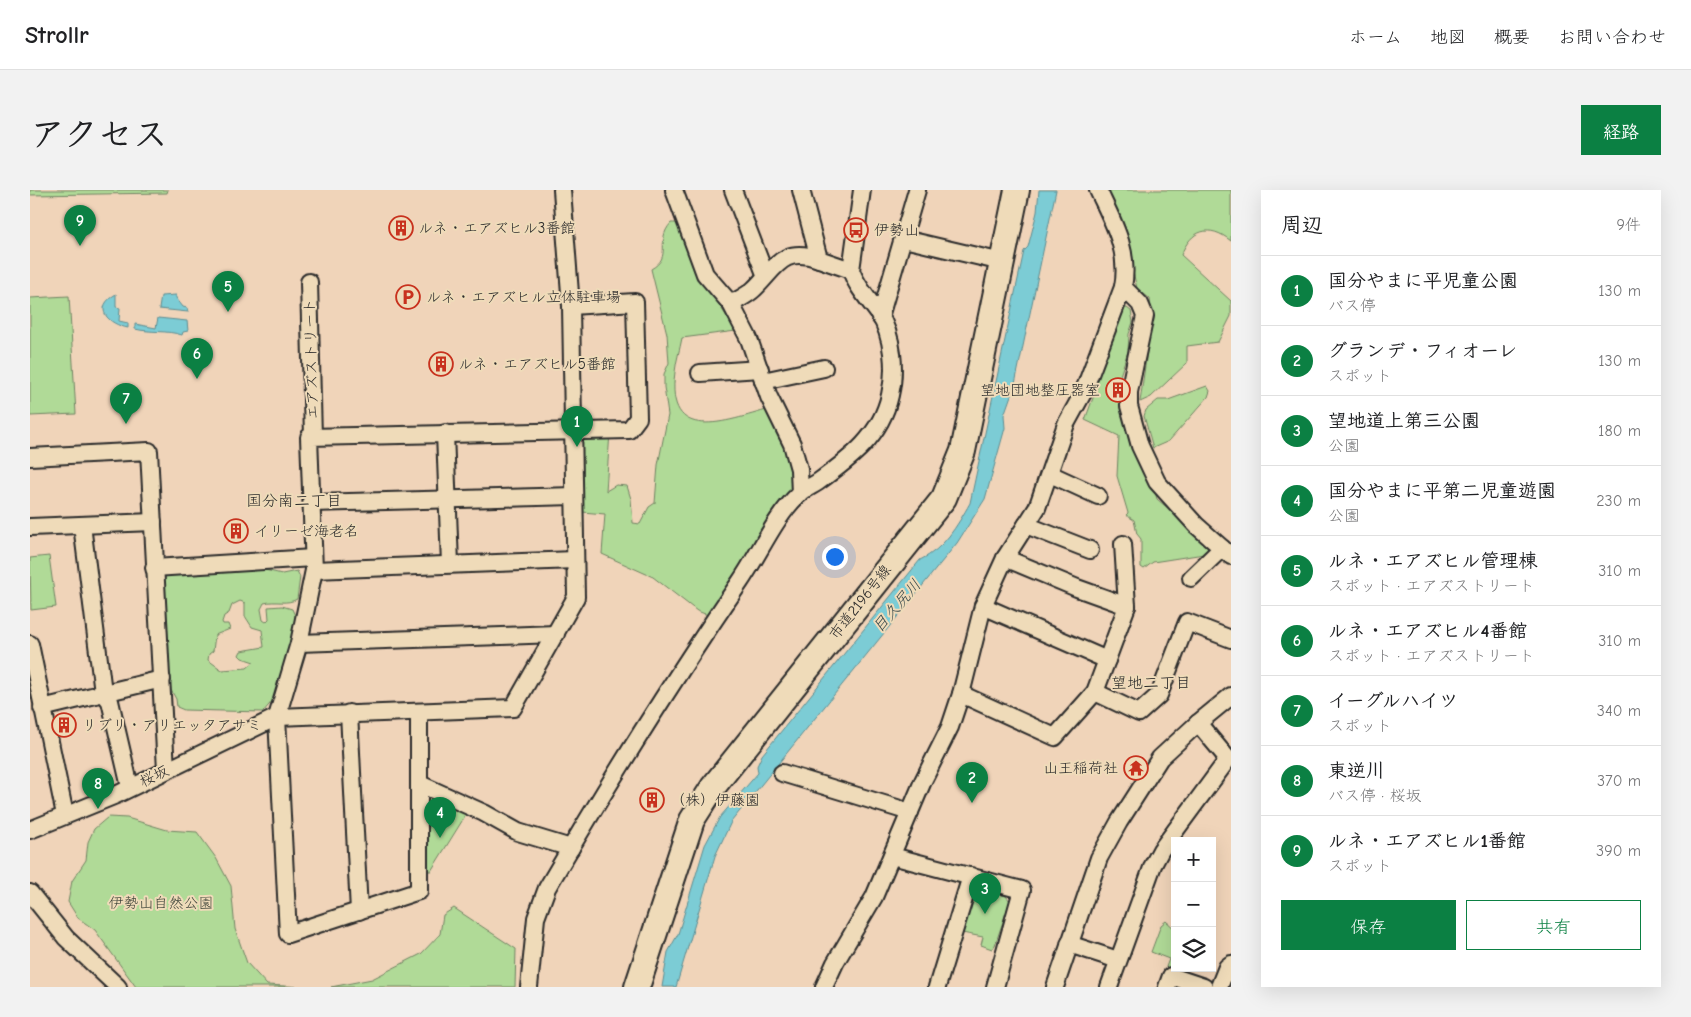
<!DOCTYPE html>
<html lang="ja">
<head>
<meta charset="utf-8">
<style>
	:root { --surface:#fff; --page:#f2f2f2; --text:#202124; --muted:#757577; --line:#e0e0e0; --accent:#0b8043 }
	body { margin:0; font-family:"Comic Neue","Klee One",sans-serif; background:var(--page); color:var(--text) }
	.controls { position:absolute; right:15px; bottom:15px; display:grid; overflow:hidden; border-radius:0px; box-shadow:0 5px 20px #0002 }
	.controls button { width:45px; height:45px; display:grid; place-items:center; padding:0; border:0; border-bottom:1px solid var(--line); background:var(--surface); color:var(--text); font:25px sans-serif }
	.you { position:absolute; left:804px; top:366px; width:18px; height:18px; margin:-12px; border:4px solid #fff; border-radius:50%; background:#1a73e8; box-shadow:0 0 0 8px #1a73e833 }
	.badge { display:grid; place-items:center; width:32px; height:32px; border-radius:50%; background:var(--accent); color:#fff; font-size:16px; font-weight:700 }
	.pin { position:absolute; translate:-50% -41px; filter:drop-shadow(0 1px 2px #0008) }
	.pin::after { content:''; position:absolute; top:26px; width:18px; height:15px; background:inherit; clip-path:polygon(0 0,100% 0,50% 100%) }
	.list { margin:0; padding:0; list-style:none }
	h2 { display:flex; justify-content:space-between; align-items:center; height:65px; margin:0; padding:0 20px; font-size:21px }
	h2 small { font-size:16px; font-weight:400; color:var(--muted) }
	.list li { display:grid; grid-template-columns:32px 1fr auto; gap:15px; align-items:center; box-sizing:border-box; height:70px; padding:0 20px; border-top:1px solid var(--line) }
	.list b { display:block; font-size:19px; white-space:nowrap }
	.list p { margin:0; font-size:16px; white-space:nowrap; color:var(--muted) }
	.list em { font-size:16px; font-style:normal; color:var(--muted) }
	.actions { display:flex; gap:10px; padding:15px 20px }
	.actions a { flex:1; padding:11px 0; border:1px solid var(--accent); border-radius:0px; text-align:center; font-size:18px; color:var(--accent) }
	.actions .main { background:var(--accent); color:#fff }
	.icon { flex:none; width:28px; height:28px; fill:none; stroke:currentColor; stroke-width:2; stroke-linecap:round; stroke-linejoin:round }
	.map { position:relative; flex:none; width:1201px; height:797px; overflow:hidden; border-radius:0px }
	header { display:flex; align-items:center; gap:30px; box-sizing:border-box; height:70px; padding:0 25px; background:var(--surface); border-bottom:1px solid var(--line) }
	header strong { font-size:24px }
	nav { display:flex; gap:28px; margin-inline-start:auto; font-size:18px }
	.intro { display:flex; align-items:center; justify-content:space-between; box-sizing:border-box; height:120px; padding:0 30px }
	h1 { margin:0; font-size:35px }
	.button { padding:12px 22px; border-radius:0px; background:var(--accent); color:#fff; font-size:18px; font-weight:700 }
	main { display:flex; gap:30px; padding:0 30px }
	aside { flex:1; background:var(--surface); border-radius:0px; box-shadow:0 5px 20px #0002 }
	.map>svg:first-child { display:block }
	.green { fill:#b0da97; stroke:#6e8261; fill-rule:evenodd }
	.water { fill:#7cccd5; stroke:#5c8c91 }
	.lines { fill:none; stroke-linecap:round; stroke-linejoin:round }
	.street-casing { stroke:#2b2b2b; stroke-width:20 }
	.secondary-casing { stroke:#2b2b2b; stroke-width:28 }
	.street { stroke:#efdbb9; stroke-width:16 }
	.secondary { stroke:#efdbb9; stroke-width:24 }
	.labels { text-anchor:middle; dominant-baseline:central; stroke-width:4; stroke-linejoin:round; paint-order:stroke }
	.poi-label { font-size:15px; fill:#2b2b2b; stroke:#efdbb9; text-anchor:start }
	.street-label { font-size:15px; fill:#2b2b2b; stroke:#efdbb9 }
	.park-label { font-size:15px; fill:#3f453b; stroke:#efdbb9 }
	.neighbourhood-label { font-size:16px; fill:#2b2b2b; stroke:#efdbb9 }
	.water-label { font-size:16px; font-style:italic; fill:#3b4b4d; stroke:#efdbb9 }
</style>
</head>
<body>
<header>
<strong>Strollr</strong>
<nav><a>ホーム</a><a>地図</a><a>概要</a><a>お問い合わせ</a></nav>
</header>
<div class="intro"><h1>アクセス</h1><a class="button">経路</a></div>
<main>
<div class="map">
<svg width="1201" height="797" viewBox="0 0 1201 797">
	<rect width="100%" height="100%" fill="#f0d4b9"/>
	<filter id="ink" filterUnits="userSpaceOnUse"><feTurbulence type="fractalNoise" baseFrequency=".02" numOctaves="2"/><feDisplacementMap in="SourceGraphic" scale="10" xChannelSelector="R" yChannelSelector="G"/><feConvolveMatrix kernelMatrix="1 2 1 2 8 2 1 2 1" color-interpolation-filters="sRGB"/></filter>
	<g filter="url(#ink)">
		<!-- green -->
		<g class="green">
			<path d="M0 0H138L137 3 0 5Z"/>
			<path d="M1073 0H1201V51C1179 33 1161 40 1151 65L1201 111V126L1188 152 1157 156V173L1121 207 1110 212 1122 126 1120 109 1107 98 1101 74Z"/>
			<path d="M641 33H648L675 93 706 141 652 148C650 159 646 171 645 182 635 256 696 231 740 219 751 239 765 269 762 292 758 320 697 398 678 425L667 421 623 387 572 364 575 324 552 322 549 243 580 242 576 301 586 295 597 296 601 309 603 333 610 334 619 317 625 313 628 275 638 225 634 197V184L639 173 637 144 621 79C644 66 624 52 641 33Z"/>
			<path d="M39 106 46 224 0 226V108Z"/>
			<path d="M1091 118H1097L1101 121 1103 132 1099 144 1098 161 1088 192 1096 224 1094 233C1103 238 1102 242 1100 252L1108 264 1112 282 1123 295 1127 309 1182 356 1180 361 1174 364 1123 372 1114 379 1111 377V349L1107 344 1104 330 1096 325 1098 323 1087 286 1089 246 1055 230 1067 197 1068 183Z"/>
			<path d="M1177 196 1180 201 1178 207 1139 251 1123 258 1114 226 1116 220 1128 210H1138Z"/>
			<path d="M19 366 26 417 1 420 0 368Z"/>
			<path d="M222 377 252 384 267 381 270 387 267 409C257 415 246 410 234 413L231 419 233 430 236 432 239 429 238 417 252 416 262 419 268 432 244 509 233 522 154 520 147 517 146 509 141 500 139 473 133 459 135 395 131 383ZM210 411 215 413V426L222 437 232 440 234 457 211 461 209 465 212 468 224 472 217 478 192 480 178 470 179 464 183 461 185 445 200 439 198 434H193L192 432 194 426 199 423 202 415Z"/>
			<path d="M403 604 437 623 401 681H397L398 609Z"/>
			<path d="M78 627 97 628 137 640 167 642 186 668 201 696 205 739 217 773 237 795 273 797H106L65 740 48 728 38 712 42 691 56 670 58 652 64 639Z"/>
			<path d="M947 699 976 706 980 711 965 755 962 759 951 755 953 747 932 743 930 737 941 703Z"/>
			<path d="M424 718 486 759 485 797H301L342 789 391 764 410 744 413 725Z"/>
			<path d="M1136 731 1145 739V772L1142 780 1136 777 1139 769 1121 762 1131 735Z"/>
		</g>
		<!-- water -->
		<g class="water">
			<path d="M1009 0H1026L985 194 974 225 975 238 955 309 927 353 701 632 685 666 646 797H632L638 762 648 744 675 655 690 627 728 583 727 576 732 565 890 370C914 359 927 336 940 313L994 61 998 57 1007 22Z"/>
			<path d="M86 104V117L90 118 89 131 98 133V138C78 134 62 118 86 104Z"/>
			<path d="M146 105V108L153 117 157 118 158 122 129 119 131 106Z"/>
			<path d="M128 128 157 131 158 141 153 142 152 145C137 140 121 143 105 139V134L126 138Z"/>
		</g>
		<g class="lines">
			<!-- street casing -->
			<g class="street-casing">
				<g id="street">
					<path d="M644 0 675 84 701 114 719 149 739 207 762 254 769 279 770 304"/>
					<path d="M703 0 735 84"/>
					<path d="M771 0 789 69 821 80"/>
					<path d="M874 49 972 72"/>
					<path d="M279 92 283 247"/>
					<path d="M1093 97 1110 114 1115 126 1099 202V216L1110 256 1127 292 1166 335 1201 366"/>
					<path d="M701 114C709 109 718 105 724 99 747 77 752 56 789 69"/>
					<path d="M850 127 887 0"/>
					<path d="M670 183 730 179"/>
					<path d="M733 191 794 178"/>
					<path d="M415 243 420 374"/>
					<path d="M0 267 119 261 136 580"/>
					<path d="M1020 284 1068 306"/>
					<path d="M282 313 544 306"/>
					<path d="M52 335 73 502 80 511 100 597"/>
					<path d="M996 335 1060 360"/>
					<path d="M0 337 123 332"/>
					<path d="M975 368 1047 398 1097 416"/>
					<path d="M124 378 283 368"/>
					<path d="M284 380 545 370"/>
					<path d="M1161 388 1192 358"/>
					<path d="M953 416 1077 470"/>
					<path d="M269 453 526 444"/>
					<path d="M0 454 35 625"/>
					<path d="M1065 502 1109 523 1129 505 1157 432 1201 449"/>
					<path d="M931 504 1025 547 1065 502 1097 416 1093 354"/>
					<path d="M12 518 132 489"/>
					<path d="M389 522V701L258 744 247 527 269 453 284 380 279 247 599 240 608 228 605 112 541 116"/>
					<path d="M319 523 329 721"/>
					<path d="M752 583 880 622"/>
					<path d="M390 594 454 623 488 642 541 658"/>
					<path d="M0 640 86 605 247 527 483 518 546 407 541 116 532 0"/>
					<path d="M862 666 992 700 965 797"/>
					<path d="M0 703 36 748 88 797"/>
					<path d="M1039 754 1088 770"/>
					<path d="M499 797 506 728 517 698C578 594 642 491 710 392 730 363 744 328 769 304 775 299 782 296 788 292 821 268 851 246 860 205 866 180 863 146 849 124 839 110 826 96 821 80L832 0"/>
					<path d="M794 797 805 773 844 707 893 591 920 537 931 504 953 416 975 368 1007 318 1036 234 1053 203 1093 97C1100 61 1083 32 1068 0"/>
					<path d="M907 797 941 686"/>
					<path d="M1025 797 1069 668 1089 632 1130 568 1168 533 1201 506"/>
					<path d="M1079 797 1123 675 1131 660 1198 569 1168 533"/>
					<path d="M1137 797 1141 786 1174 797"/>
					<path d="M1189 797 1197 777 1201 774"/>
				</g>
			</g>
			<!-- secondary casing -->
			<g class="secondary-casing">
				<path id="secondary" d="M607 797 662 630 683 597 914 308 933 261 987 0"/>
			</g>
			<!-- street -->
			<use href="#street" class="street"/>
			<!-- secondary -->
			<use href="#secondary" class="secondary"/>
		</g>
	</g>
	<!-- icons -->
	<defs>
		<g id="building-ring" transform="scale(1.25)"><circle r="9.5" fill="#efdbb9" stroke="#c8321e" stroke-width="1.5"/><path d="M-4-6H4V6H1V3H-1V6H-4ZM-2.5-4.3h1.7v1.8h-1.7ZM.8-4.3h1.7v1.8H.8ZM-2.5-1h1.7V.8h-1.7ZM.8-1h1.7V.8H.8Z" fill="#c8321e"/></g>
		<g id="bus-ring" transform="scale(1.25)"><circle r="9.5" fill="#efdbb9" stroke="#c8321e" stroke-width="1.5"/><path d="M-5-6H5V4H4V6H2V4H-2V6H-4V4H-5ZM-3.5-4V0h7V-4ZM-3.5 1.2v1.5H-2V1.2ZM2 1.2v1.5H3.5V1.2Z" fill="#c8321e"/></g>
		<g id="parking-ring" transform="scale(1.25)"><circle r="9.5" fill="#efdbb9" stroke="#c8321e" stroke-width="1.5"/><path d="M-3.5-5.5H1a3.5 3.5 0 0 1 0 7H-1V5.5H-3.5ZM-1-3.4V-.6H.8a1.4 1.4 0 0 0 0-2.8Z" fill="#c8321e"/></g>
		<g id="temple-ring" transform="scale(1.25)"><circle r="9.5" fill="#efdbb9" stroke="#c8321e" stroke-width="1.5"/><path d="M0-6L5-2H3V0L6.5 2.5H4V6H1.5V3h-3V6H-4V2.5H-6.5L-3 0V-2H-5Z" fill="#c8321e"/></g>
	</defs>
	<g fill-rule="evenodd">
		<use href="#building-ring" x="371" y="38"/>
		<use href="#bus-ring" x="826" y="40"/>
		<use href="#parking-ring" x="378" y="107"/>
		<use href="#building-ring" x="411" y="174"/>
		<use href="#building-ring" x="1088" y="200"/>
		<use href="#building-ring" x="206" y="341"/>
		<use href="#building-ring" x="34" y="535"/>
		<use href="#temple-ring" x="1106" y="578"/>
		<use href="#building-ring" x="622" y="610"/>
	</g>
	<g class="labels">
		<!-- poi labels -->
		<g class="poi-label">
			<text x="388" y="38">ルネ・エアズヒル3番館</text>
			<text x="844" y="40">伊勢山</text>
			<text x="396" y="107">ルネ・エアズヒル立体駐車場</text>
			<text x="428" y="174">ルネ・エアズヒル5番館</text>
			<text x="1070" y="200" text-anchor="end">望地団地整圧器室</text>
			<text x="224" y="341">イリーゼ海老名</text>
			<text x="52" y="535">リブリ・アリエッタアサミ</text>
			<text x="1088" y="578" text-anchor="end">山王稲荷社</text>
			<text x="640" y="610">（株）伊藤園</text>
		</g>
		<!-- street labels -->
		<g class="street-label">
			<text transform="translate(281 169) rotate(-92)">エアズストリート</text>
			<text transform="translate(830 412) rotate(-52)">市道2196号線</text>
			<text transform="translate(124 586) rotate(-26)">桜坂</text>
		</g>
		<!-- park labels -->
		<g class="park-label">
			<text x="131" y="713">伊勢山自然公園</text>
		</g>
		<!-- neighbourhood labels -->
		<g class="neighbourhood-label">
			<text x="264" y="311">国分南二丁目</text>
			<text x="1121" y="493">望地二丁目</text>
		</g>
		<!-- water labels -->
		<g class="water-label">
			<text transform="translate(867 416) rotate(-49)">目久尻川</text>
		</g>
	</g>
</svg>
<div class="controls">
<button>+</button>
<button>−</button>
<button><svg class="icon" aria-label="layers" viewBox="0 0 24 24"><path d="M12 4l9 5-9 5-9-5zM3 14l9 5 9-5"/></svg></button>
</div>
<div class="you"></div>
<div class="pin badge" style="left:547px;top:257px">1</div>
<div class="pin badge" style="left:942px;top:613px">2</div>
<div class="pin badge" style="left:955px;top:724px">3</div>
<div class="pin badge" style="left:410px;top:648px">4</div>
<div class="pin badge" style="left:198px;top:122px">5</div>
<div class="pin badge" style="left:167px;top:189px">6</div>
<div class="pin badge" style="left:96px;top:234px">7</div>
<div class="pin badge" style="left:68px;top:619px">8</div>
<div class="pin badge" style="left:50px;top:56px">9</div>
</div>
<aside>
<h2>周辺<small>9件</small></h2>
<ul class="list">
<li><span class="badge">1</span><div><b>国分やまに平児童公園</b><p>バス停</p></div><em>130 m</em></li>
<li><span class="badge">2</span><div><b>グランデ・フィオーレ</b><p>スポット</p></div><em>130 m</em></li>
<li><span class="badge">3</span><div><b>望地道上第三公園</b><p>公園</p></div><em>180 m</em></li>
<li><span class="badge">4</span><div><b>国分やまに平第二児童遊園</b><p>公園</p></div><em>230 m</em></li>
<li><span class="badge">5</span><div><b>ルネ・エアズヒル管理棟</b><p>スポット · エアズストリート</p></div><em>310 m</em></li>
<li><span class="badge">6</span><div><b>ルネ・エアズヒル4番館</b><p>スポット · エアズストリート</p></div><em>310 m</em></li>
<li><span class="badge">7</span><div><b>イーグルハイツ</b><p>スポット</p></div><em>340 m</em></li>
<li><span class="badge">8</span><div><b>東逆川</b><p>バス停 · 桜坂</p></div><em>370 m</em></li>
<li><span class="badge">9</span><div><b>ルネ・エアズヒル1番館</b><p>スポット</p></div><em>390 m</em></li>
</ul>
<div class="actions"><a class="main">保存</a><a>共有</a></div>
</aside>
</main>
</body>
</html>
